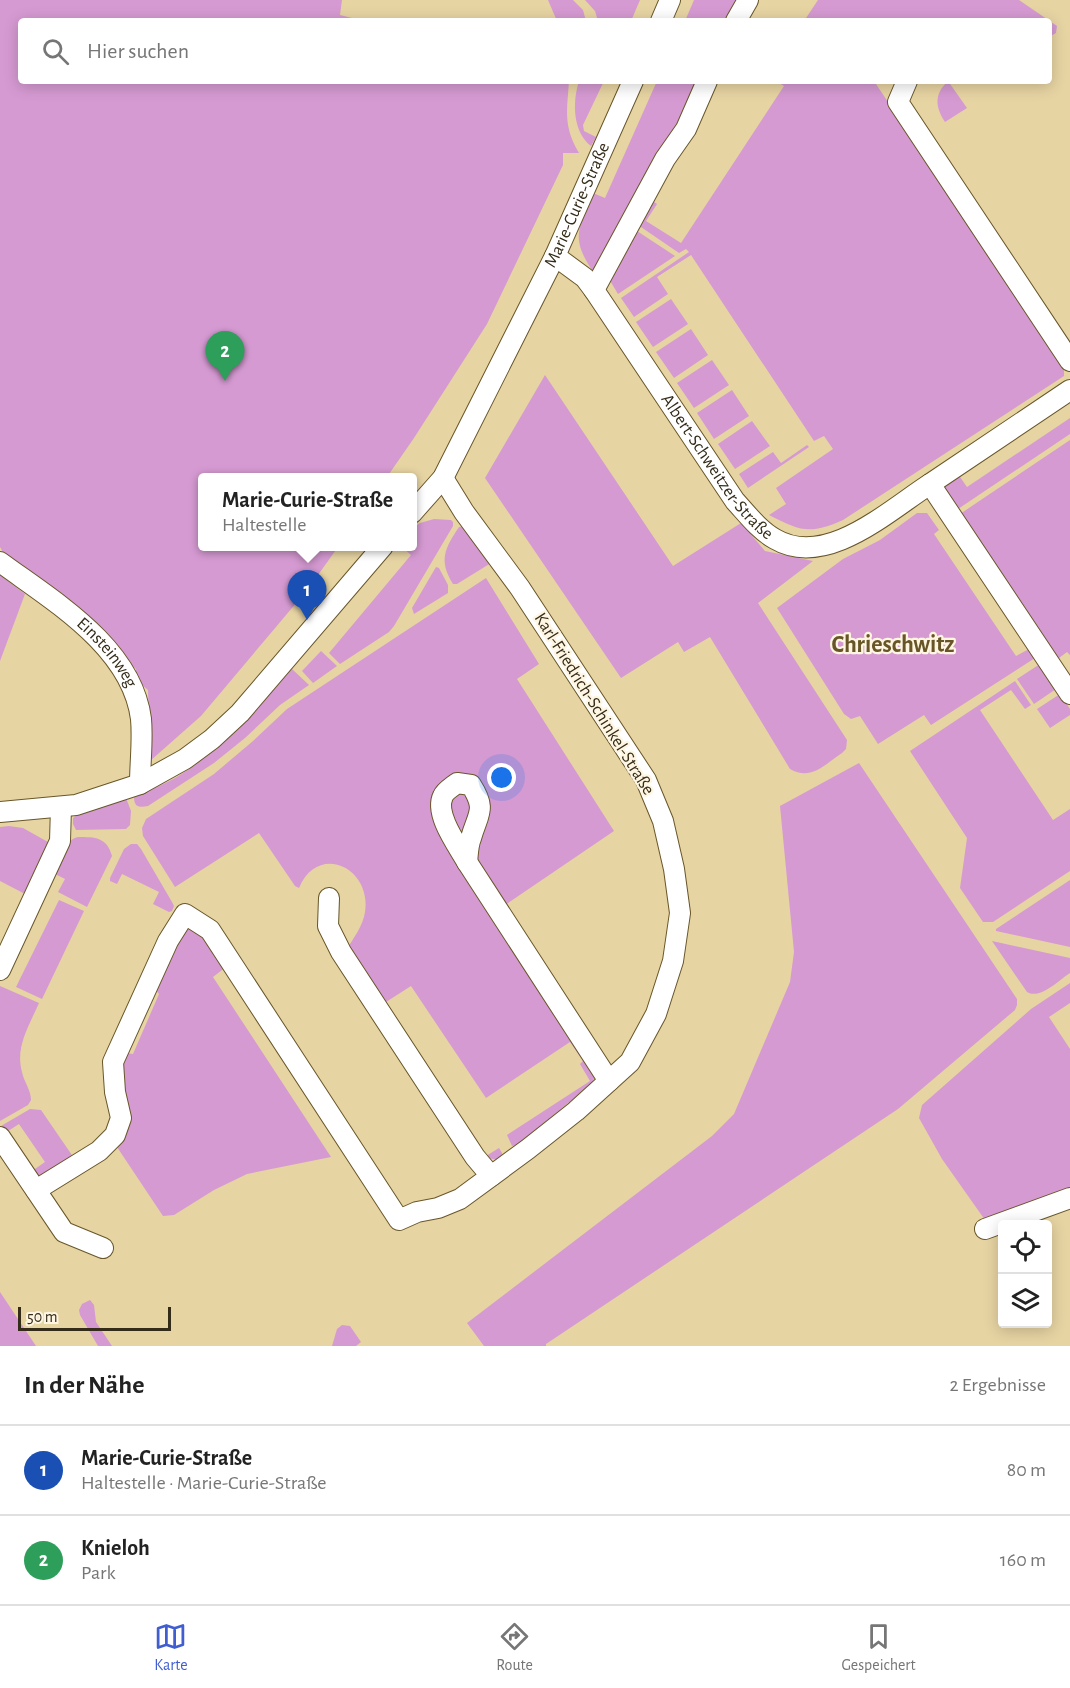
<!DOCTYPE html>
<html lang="de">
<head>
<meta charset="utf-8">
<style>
	:root { --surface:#fff; --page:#f2f2f2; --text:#222; --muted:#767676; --line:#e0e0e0; --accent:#415ed1 }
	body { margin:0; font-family:"Alegreya Sans",sans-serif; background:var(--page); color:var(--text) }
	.controls { position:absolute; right:18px; bottom:18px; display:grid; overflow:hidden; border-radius:6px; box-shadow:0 3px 15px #0003 }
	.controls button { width:54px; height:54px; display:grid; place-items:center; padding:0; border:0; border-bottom:2px solid var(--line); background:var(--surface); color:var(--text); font:30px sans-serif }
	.scale { position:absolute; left:18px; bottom:15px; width:153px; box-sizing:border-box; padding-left:6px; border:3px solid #342c19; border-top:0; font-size:16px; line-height:21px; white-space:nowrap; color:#342c19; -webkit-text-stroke:4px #fef6e2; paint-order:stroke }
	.you { position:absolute; left:502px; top:778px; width:21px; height:21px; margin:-15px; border:4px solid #fff; border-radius:50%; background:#1a73e8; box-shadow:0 0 0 9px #1a73e833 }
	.badge { display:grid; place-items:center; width:39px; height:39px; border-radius:50%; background:var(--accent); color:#fff; font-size:20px; font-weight:700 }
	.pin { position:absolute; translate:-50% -50px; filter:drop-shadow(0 2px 3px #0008) }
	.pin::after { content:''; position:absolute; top:32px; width:21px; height:18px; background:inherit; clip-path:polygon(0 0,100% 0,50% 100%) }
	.popup { position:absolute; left:198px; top:473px; width:219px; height:78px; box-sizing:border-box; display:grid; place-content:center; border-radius:6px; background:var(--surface); filter:drop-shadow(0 2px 4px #0005); font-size:20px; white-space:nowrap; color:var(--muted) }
	.popup b { font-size:22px; color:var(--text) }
	.popup::after { content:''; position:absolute; left:50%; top:100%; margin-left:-12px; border:12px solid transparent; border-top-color:var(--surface) }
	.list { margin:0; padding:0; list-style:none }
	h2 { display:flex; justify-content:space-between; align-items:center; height:78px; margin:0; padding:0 24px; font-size:26px }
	h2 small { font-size:20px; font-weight:400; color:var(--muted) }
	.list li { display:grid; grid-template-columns:39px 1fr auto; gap:18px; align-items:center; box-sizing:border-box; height:90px; padding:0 24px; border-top:2px solid var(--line) }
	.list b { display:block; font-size:22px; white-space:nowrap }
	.list p { margin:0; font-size:20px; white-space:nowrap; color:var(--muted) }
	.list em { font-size:20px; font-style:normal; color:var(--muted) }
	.icon { flex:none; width:33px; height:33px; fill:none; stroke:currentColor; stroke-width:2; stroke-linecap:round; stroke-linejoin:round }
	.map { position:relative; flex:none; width:1070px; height:1346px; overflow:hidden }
	.search { position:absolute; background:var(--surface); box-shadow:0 3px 15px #0003; left:18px; right:18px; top:18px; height:66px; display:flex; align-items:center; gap:15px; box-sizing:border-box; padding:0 21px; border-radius:6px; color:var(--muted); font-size:22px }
	.sheet { height:258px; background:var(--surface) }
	nav { display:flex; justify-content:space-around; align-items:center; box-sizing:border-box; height:84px; border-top:2px solid var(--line); background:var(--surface); font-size:16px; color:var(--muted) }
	nav a { display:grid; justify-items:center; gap:3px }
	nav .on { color:var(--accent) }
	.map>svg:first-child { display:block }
	.green { fill:#d59ad2 }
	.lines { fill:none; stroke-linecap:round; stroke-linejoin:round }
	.minor-casing { stroke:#685629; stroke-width:22 }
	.minor { stroke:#fff; stroke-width:20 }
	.labels { text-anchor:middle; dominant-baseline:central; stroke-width:4.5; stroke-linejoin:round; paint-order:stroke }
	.street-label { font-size:18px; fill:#342c19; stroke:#fef6e2 }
	.district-label { font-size:24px; font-weight:bold; fill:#675528; stroke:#fef6e2 }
</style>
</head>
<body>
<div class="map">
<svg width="1070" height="1346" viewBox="0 0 1070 1346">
	<rect width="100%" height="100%" fill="#e7d4a3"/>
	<!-- green -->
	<g class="green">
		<path d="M0 0H342L340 15 364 21H21V81H569C567 111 563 126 579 153H563V165L487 324 414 438 387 477 202 478V546L338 547 308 589 201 716 150 761 148 690 135 679 136 669 6 558 0 547Z"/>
		<path d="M548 0H573L583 10 586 21H557Z"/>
		<path d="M585 0H640L631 21H598L595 11Z"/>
		<path d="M694 0H745L732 21H685Z"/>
		<path d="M818 0H1019L1057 26 1056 33 1049 37V21H804Z"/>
		<path d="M579 81H604L583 125 584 131 596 137 591 146C573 132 572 103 579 81Z"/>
		<path d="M657 81H703L594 273C570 238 578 230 593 193L605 198Z"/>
		<path d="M776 81H876V84L1064 366V376L843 520C810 535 800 531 769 515L786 504 776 488 833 449 824 436 814 441 691 255 657 277 668 294 634 317 621 298 689 252 686 249 679 253 638 225 648 198 657 204 646 221 681 243 784 86Z"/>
		<path d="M948 81 967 108 945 122C935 107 934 94 948 81Z"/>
		<path d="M634 229 675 256 618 294 609 279Z"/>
		<path d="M671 299 688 324 653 347 636 322Z"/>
		<path d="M691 329 708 355 674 378 656 352Z"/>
		<path d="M712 360 729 385 694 408 677 383Z"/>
		<path d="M545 375 673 566 741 523 765 551 813 561 758 603 847 740 846 749 842 753C824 765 811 781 790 769L710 637 684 652 678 642 621 678 485 478Z"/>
		<path d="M732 390 749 416 714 439 697 413Z"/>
		<path d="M1070 418V434L958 509 942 491 945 483 958 474 967 487Z"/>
		<path d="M752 421 770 446 735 469 718 444Z"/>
		<path d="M1070 440V655L1067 652 1055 661 960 514Z"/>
		<path d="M807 445 809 447 748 488 739 474 773 452 781 463Z"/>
		<path d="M917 513H927L939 530 934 534 1016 656 1029 649 1035 658 931 725 924 715 878 744 860 716 851 719 844 714 777 608 843 559 880 540Z"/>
		<path d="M434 519 451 520 453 522V526L394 626 389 632 340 664 329 653 411 555 402 547 412 546V529L420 523Z"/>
		<path d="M464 526 491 563 457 584H453C438 560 445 548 459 527Z"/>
		<path d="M436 567 439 568 448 585V593L414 614 412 608Z"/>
		<path d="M0 575 25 594 0 661Z"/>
		<path d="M486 578 539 664 517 679 614 831 492 914 596 1074 592 1083 519 1144 512 1146 507 1135 590 1081 580 1064 583 1061 570 1042 486 1098 411 986 386 1002 486 1156 499 1148 502 1153V1158L499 1160 481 1157 346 950C353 939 363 926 365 912 372 868 318 842 299 888L295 886 259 833 175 887 143 836 142 828 146 819 214 774 253 741 287 709Z"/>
		<path d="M321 651 337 666 313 683 302 671Z"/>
		<path d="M1040 664 1056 689 1034 704 1017 679Z"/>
		<path d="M292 669 309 685 280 705 245 738 214 763 148 806C139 808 134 807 134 797 149 790 166 784 180 775 225 747 258 708 292 669Z"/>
		<path d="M1015 681 1031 705 1025 709 1011 690 980 710 1053 820 1070 809V871L993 922H983L960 888 967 838 910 751Z"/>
		<path d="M1060 694 1070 709V715L1050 728 1037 709Z"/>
		<path d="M859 763 1017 999V1005L1015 1010 898 1109 546 1344V1346H484L467 1323 712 1136 734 1114 790 982 794 952 780 806Z"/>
		<path d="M126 798 131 811 130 825 126 829 76 830 73 824V818L78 814Z"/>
		<path d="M9 826 23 828 48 842 50 845 27 895 0 881V827Z"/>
		<path d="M78 837C95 837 107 837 112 856L87 907 58 892 65 879 53 873C59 861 63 840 78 837Z"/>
		<path d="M131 844H137L141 849 172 902 174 906 172 911 169 912 153 904 159 892 122 874 117 884 110 881V878L124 849Z"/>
		<path d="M1070 880V947L996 931V929Z"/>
		<path d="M59 900 84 911 42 999 16 987Z"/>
		<path d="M189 925 199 927 226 967 213 977 331 1157 247 1174 214 1190 174 1215 163 1216 115 1144 119 1070 126 1053 133 1054 159 994 153 987 180 930Z"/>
		<path d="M992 941 1070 958V973C1059 980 1040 1000 1027 992Z"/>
		<path d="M1070 983V1003L1049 1017 1070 1049V1191L985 1220 942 1159 919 1118 922 1105 1031 1009Z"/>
		<path d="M0 986 39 1003C29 1026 15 1047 22 1072 24 1082 31 1090 31 1100L28 1105 0 1121Z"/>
		<path d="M30 1109 41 1110 76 1161 42 1181 32 1171 45 1162 19 1124 5 1133 1 1126Z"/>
		<path d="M0 1292 36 1346H0Z"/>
		<path d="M90 1300 94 1305 96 1322 112 1346H98L80 1315 79 1310 82 1304Z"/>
		<path d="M342 1325 350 1326 361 1342 356 1346H332L337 1329Z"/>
	</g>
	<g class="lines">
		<!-- minor casing -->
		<g class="minor-casing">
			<g id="minor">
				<path d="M661 21 670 0"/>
				<path d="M736 21 748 0"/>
				<path d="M907 81 898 102 1070 361"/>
				<path id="s1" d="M555 256 585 278 594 290 735 501C747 514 759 530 775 539 826 569 888 511 930 484L1070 694"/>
				<path d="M594 290 665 159 686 129 707 81"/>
				<path d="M930 484 1070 390"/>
				<path id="s2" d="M412 513 443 478 555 256 633 81"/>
				<path id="s3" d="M0 562C53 601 132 647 141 719 143 740 140 763 140 784"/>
				<path d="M457 783 471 785C487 810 478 813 471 838 468 845 468 854 467 862 458 846 434 814 443 796 445 791 452 787 457 783Z"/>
				<path d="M0 812 76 805 140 784 185 759 212 739 240 713 383 546"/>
				<path d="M467 862 609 1081"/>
				<path d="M329 898 328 926 341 952 475 1157 491 1176"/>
				<path d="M0 970 60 841 61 807"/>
				<path d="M0 1137 64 1232 103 1248"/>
				<path d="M36 1190 99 1151 115 1135 121 1118 115 1092 113 1062 168 941 185 914 210 930 399 1220 417 1212 438 1208 460 1199 528 1149 576 1111 630 1062 656 1014 673 961 680 913 674 869 663 821 646 780 520 588 464 512 443 478"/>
				<path d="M985 1229 1070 1198"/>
			</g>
		</g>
		<!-- minor -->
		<use href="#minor" class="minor"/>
	</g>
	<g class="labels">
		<!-- street labels -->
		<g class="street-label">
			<text stroke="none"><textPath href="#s2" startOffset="351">Marie-Curie-Straße</textPath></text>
			<text stroke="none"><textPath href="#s1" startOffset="268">Albert-Schweitzer-Straße</textPath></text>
			<text stroke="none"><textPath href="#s3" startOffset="141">Einsteinweg</textPath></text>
			<text transform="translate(594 704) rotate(58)">Karl-Friedrich-Schinkel-Straße</text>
		</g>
		<!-- district labels -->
		<g class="district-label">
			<text x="893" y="645">Chrieschwitz</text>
		</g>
	</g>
</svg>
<div class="controls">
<button><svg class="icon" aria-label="locate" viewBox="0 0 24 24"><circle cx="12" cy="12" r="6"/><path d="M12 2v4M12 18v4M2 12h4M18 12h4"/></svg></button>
<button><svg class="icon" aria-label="layers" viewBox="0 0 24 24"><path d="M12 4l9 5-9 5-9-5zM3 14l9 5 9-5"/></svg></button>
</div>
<div class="scale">50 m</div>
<div class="you"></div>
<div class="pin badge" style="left:307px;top:620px;background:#1a4fb4">1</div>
<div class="popup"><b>Marie-Curie-Straße</b>Haltestelle</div>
<div class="pin badge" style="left:225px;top:381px;background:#2e9e5b">2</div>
<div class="search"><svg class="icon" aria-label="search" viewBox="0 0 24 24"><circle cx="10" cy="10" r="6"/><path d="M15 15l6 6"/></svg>Hier suchen</div>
</div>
<section class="sheet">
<h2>In der Nähe<small>2 Ergebnisse</small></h2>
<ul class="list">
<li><span class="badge" style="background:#1a4fb4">1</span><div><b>Marie-Curie-Straße</b><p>Haltestelle · Marie-Curie-Straße</p></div><em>80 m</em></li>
<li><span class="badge" style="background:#2e9e5b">2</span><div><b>Knieloh</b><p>Park</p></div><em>160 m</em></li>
</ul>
</section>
<nav>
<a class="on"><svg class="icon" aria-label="map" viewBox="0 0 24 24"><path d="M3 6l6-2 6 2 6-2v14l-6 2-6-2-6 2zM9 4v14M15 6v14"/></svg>Karte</a>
<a><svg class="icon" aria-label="directions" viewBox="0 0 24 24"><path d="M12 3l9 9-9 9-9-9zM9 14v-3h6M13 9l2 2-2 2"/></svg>Route</a>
<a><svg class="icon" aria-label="saved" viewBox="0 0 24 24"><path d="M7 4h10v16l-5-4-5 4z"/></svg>Gespeichert</a>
</nav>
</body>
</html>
